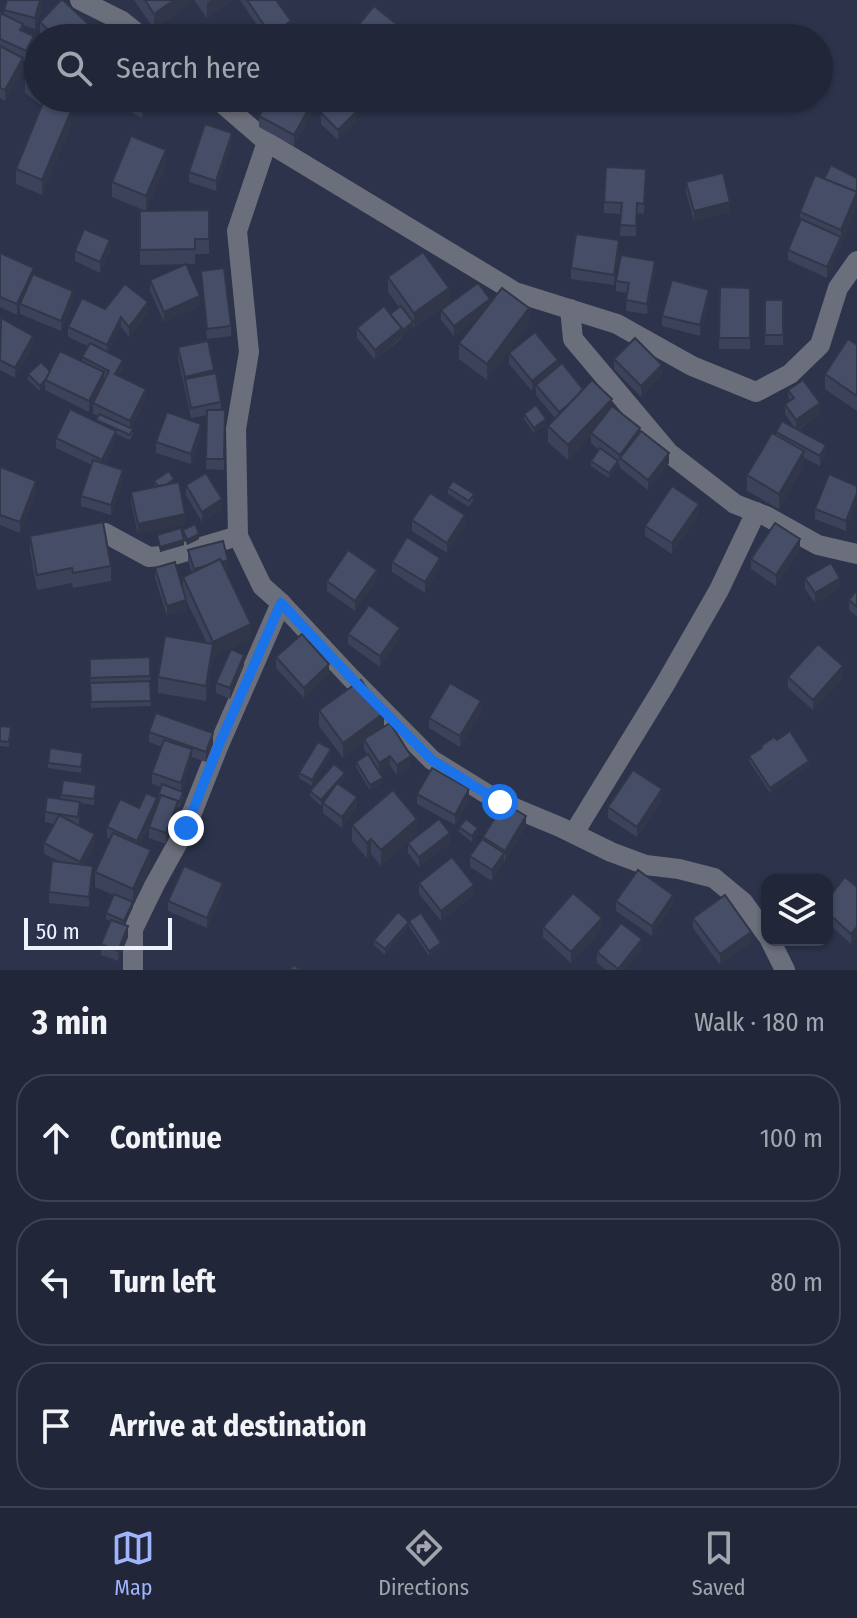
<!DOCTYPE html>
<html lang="en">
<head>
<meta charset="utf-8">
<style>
	:root { --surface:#212638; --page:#292e40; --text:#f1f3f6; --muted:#a2a5ae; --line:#3e4353; --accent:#a0b3fd }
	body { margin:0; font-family:"Fira Sans Condensed",sans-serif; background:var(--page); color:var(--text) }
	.controls { position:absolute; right:24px; bottom:24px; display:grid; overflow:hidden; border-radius:16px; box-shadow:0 2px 6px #0004 }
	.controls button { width:72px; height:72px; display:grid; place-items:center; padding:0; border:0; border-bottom:2px solid var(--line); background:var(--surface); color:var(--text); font:40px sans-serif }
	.scale { position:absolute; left:24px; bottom:20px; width:148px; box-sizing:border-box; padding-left:8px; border:4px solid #eef2ff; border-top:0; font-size:22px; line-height:28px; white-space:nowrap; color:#eef2ff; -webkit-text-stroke:6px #2c334b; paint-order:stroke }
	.stop { position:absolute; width:24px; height:24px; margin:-18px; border:6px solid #1a73e8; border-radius:50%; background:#fff }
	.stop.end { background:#1a73e8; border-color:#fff; box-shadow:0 2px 8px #0008 }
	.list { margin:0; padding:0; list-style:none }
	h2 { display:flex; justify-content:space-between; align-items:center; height:104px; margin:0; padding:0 32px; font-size:34px }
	h2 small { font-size:26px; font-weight:400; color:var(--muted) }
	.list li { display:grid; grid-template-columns:52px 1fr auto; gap:24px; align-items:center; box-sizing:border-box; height:128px; margin:0 16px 16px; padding:0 16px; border:2px solid var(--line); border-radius:32px }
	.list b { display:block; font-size:30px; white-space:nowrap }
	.list em { font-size:26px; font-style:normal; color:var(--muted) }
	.icon { flex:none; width:44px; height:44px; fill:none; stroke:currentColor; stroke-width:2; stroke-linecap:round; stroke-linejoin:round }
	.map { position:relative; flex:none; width:857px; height:970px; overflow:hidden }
	.search { position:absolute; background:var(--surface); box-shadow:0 2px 6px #0004; left:24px; right:24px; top:24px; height:88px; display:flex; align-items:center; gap:20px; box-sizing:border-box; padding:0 28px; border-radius:44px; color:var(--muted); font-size:30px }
	.sheet { height:536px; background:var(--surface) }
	nav { display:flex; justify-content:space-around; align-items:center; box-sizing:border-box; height:112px; border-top:2px solid var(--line); background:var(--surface); font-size:22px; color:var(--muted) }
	nav a { display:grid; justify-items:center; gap:4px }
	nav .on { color:var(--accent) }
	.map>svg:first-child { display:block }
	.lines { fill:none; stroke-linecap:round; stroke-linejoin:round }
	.minor { stroke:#6b6e7b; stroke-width:20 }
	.wall { fill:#3c4259; fill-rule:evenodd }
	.shaded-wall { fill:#313648 }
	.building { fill:#464d67; stroke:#313648; stroke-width:2 }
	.route { stroke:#1a73e8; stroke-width:10 }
</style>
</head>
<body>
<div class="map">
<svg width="857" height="970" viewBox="0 0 857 970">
	<rect width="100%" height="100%" fill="#2c334b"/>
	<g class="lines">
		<!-- minor -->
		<g class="minor">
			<path d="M80 0 122 21 143 38"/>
			<path d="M216 98 267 142 515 292 617 324 692 366 756 392 790 374 820 345 838 288 857 261"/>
			<path d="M267 142 237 231 249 352 236 429 238 536 262 586 281 603 350 677 432 760 500 802 560 827 611 852 646 865 679 869 714 878 743 902 767 935"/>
			<path d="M570 309 573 339 669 453 735 504 766 516 818 545 857 554"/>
			<path d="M79 536 105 533 149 557 174 555 238 536"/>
			<path d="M574 833 664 686 719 590 756 512"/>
			<path d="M770 940 785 970"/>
			<path d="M133 970V929L155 884 186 828 218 747 281 603"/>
		</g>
	</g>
	<!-- wall -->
	<g class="wall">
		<path d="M134 0H191V3L154 29Z"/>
		<path d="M194 0H233L207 18Z"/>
		<path d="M240 0H276L291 31 281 38H266Z"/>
		<path d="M4 10H41L35 29 23 25V31L34 46 26 62 23 60V69L5 101 0 98V13L4 15Z"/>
		<path d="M40 22 103 38H46L40 33Z"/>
		<path d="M38 52V98H70L62 107 71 126 42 195 16 184V169L42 106 25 93V78L32 70V59Z"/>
		<path d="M122 98H154L142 118 122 107Z"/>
		<path d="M269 98H309L306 100 312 113 294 146 259 127V116Z"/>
		<path d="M321 113 357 121 338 140 321 124Z"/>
		<path d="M232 144 216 191 189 182V172Z"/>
		<path d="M166 165 146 211 209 210V254H195V264L140 265V211H146L112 197V182Z"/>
		<path d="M857 178V207L827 278 788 260V250L800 223V212L824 179Z"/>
		<path d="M646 179 644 214 637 213 636 236H620L621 214 604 213V202Z"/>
		<path d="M686 182 730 212 694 221 686 193Z"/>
		<path d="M619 250 614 285 571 279V268Z"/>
		<path d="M75 251H110L100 273 75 261Z"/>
		<path d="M0 253 73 301 61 331 20 314V309L17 315 0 307Z"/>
		<path d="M201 271 231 326V336L207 339Z"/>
		<path d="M655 271 647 314 626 311 627 293 616 291V281Z"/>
		<path d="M388 277 449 303 414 328 413 326 402 336V338L375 360 357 338V328L390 314 399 307 388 292Z"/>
		<path d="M150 280 200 306 164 322 150 291Z"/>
		<path d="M720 287 750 288V349H719Z"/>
		<path d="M709 300 700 336 662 326V316Z"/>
		<rect x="765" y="300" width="18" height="45"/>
		<path d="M490 303 529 324 487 380 459 359V343L479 317 454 336 441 320V310Z"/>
		<path d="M105 309 148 313 129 337 121 327 108 352 123 370 119 376 146 399 132 428 133 434 130 440 116 434V441L105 464 123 480 111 515 81 506V496L92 465 56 448V438L96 421 98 416 93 414V403L89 412 45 390V385L40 391 28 380V374L50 371 82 361V357L88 346 68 337V327ZM104 379H105L93 403Z"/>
		<path d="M0 319 33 347 15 378 0 370Z"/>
		<path d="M857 345V411L825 389V374Z"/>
		<path d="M178 347 214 373 221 402V410H225L224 470 206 469 207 415 191 418 178 358Z"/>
		<path d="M509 353 558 366 583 389 612 407 640 431 669 463 648 490 620 468V465L618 464V466L609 478 591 466V461L599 450 591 443V436L568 460 548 442V426L555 418 536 395V388L532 391 509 364Z"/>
		<path d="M614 359 662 375 641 397 614 369Z"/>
		<path d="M788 390 820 414 798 430 826 455 820 466 804 458V466L779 509 747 491V475L776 435V432L795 428 785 414V404L789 401Z"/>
		<path d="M524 414 546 425 534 433 524 419Z"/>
		<path d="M201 434 191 464 156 453V442Z"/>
		<path d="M0 470 36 492 20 533 0 525Z"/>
		<path d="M154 481 174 483 185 524 138 534 131 502V492L155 487Z"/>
		<path d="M186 485 222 510 202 522 186 495Z"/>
		<path d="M857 486 846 531 815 519V509Z"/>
		<path d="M448 488 474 499 469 507 448 494Z"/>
		<path d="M699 514 672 554 645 536V526Z"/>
		<path d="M412 520 465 525 447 553 412 531Z"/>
		<path d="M183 530 199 539 187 545 184 539V545L160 552 157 535 183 534Z"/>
		<path d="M30 536 111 566V581L73 588 72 583 37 590 30 551Z"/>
		<path d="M188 550 228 570 226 571 251 639 213 657 206 701 158 693V677L207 643 186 600V610L167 616 155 578V568L183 588V577L192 573 188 561Z"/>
		<path d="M800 550 776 586 751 569V559Z"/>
		<path d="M392 562 440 568 425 593 392 572Z"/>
		<path d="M805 578 840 588 815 603 805 589Z"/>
		<path d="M377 580 355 611 327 591V581Z"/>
		<path d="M857 590V617L849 610V600Z"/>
		<path d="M348 634 400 638 380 667 348 644Z"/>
		<path d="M150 657 151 706 91 708 90 659Z"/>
		<path d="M276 657 329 675 304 698 276 668Z"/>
		<path d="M244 665 230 699 216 693V683Z"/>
		<path d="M788 677H843L813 710 788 688Z"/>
		<path d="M319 710 384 726 411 767 397 775 390 766 380 773 383 783 370 790 356 767V762L367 755 364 749V743L343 758 319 726Z"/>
		<path d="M481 712 460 747 429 728V718Z"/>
		<path d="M0 726 11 733 9 747 0 746Z"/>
		<path d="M149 732 213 744 206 762 192 757 181 791 183 797 179 808H178V812L166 844 149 838V827L154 815 140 845 151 866 133 904 125 925 128 937 118 961 101 955V944L110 921 106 919V913L113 895 95 887V872L110 839 107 838V827L139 808 157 807 159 801 158 796 161 787 152 784V773L162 747 149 742Z"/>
		<path d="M777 740 809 766 770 793 749 761V756L761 749V746Z"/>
		<path d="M331 754 312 786 299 778V773Z"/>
		<path d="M83 758 81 773 48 768V763Z"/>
		<path d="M345 779 339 784 357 807 342 828 323 813V802L321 806 310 796V791Z"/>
		<path d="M96 790 94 805 80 803 79 825 95 844 84 865 93 876 89 907 49 903V892L61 862 44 854V843L54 824 45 822V812L61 799V795Z"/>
		<path d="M417 794 469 800 455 825 417 804Z"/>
		<path d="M662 800 637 837 608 818V807Z"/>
		<path d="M352 825 417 834 381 866 371 854 367 858 352 841Z"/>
		<path d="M459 827 478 833 472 842 459 832Z"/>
		<path d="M526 827 492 881 470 867V856L483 839V837Z"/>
		<path d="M408 843H450L419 867 408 853Z"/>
		<path d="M419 883 474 895 441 921 419 894Z"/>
		<path d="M857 887V937L851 944 827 922V900Z"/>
		<path d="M223 893 207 928 168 911V901Z"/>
		<path d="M616 901 673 905 652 936 616 911Z"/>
		<path d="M693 918 751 942 720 965 693 928Z"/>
		<path d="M409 921 441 948 429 956 409 926 385 955 374 945V940L409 922Z"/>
		<path d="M543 927 602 929 571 963 543 937Z"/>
		<path d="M642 949 625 970H606L597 963V952Z"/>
	</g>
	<!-- shaded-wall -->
	<g class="shaded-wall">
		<path d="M41 0V10L35 29V18Z"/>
		<path d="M174 0H191V3L154 29V14Z"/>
		<path d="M211 0H233L207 18V3Z"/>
		<path d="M291 21V31L281 38H271V35Z"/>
		<path d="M34 36V46L26 62V51Z"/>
		<path d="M23 58V69L5 101V90Z"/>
		<path d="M57 98H70L54 117V101Z"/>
		<path d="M148 98H154L142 118V108Z"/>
		<path d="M312 103V113L294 146V135Z"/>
		<path d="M71 111V126L42 195V180Z"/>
		<path d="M357 111V121L338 140V130Z"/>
		<path d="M232 133V144L216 191V181Z"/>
		<path d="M166 150V165L146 211V196Z"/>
		<path d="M857 192V208L841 245V230Z"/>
		<path d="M730 202V212L694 221V211Z"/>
		<path d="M841 237V247L827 278V267Z"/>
		<path d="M110 240V251L100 273V262Z"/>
		<path d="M619 240V250L614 285V275Z"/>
		<path d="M655 261V271L647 314V304Z"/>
		<path d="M34 268V278L20 304V309L17 315V304Z"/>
		<path d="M449 288V303L414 328V313Z"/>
		<path d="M709 290V300L700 336V325Z"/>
		<path d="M73 291V301L61 331V321Z"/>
		<path d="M200 296V306L164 322V312Z"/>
		<path d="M490 299V309L454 336V326Z"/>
		<path d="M148 302V313L129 337V327Z"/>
		<path d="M529 308V324L487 380V364Z"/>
		<path d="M121 317V327L107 355V345Z"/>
		<path d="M413 322V327L375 360V350L402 328Z"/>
		<path d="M33 336V347L15 378V368Z"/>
		<path d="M123 360V370L115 384V374Z"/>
		<path d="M558 360V370L536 385V388L532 391V381Z"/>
		<path d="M662 365V375L641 397V386Z"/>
		<path d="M214 370V381L185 379V387V377Z"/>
		<path d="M104 372V382L89 412V401Z"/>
		<path d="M51 373 45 380V385L40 391V386Z"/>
		<path d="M146 389V399L130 432V421Z"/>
		<path d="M612 399V414L591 433V436L568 460V445Z"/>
		<path d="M820 403V414L796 430V420Z"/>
		<path d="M546 419V425L534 433V428Z"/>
		<path d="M201 424V434L191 464V454Z"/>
		<path d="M640 428V439L620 458V465V455Z"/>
		<path d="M116 431V441L102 470V460Z"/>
		<path d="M826 445V455L820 466V456Z"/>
		<path d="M804 451V466L779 509V494Z"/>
		<path d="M669 453V463L648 490V480Z"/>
		<path d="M618 461V466L609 478V473Z"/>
		<path d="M123 470V480L111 515V505Z"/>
		<path d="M36 481V492L20 533V522Z"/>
		<path d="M857 493V503L846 531V521Z"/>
		<path d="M222 499V510L202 522V512Z"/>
		<path d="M699 504V514L672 554V543Z"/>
		<path d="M185 514V524L138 534V524Z"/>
		<path d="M465 515V525L447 553V543Z"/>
		<path d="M199 534V539L187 545V540Z"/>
		<path d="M800 539V550L776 586V575Z"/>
		<path d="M184 540V545L160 552V547Z"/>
		<path d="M440 558V568L425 593V582Z"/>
		<path d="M228 560V570L194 580V569Z"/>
		<path d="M377 570V580L355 611V601Z"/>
		<path d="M840 578V588L815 603V593Z"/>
		<path d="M186 600V610L167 616V606Z"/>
		<path d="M251 624V639L213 657V642Z"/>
		<path d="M400 628V638L380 667V656Z"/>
		<path d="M213 644V660L206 701V686Z"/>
		<path d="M244 655V665L230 699V688Z"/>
		<path d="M329 664V675L304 698V688Z"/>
		<path d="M843 666V677L813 710V700Z"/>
		<path d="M481 701V712L460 747V736Z"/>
		<path d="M384 713V728L364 739V743L343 758V743Z"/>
		<path d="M213 733V744L206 762V752Z"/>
		<path d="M192 749V760L181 793V783Z"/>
		<path d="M331 749V754L312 786V780Z"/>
		<path d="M390 756V766L379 773V763Z"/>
		<path d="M411 756V767L397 775V765Z"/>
		<path d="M809 761V766L770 793V788Z"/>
		<path d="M345 773V779L321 806V800Z"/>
		<path d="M383 778V783L370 790V785Z"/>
		<path d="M469 789V800L455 825V815Z"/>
		<path d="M662 789V800L637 837V827Z"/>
		<path d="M357 797V807L342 828V817Z"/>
		<path d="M157 798V808L137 851V841Z"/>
		<path d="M178 801V812L166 844V833Z"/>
		<path d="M526 816V827L505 861V851Z"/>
		<path d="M417 819V834L381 866V850Z"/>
		<path d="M478 828V833L472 842V836Z"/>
		<path d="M450 833V843L419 867V857Z"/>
		<path d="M95 834V844L80 872V862Z"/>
		<path d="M371 839V854L367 858V843Z"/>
		<path d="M151 850V866L133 904V889Z"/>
		<path d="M504 853V863L492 881V870Z"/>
		<path d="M93 866V876L89 907V897Z"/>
		<path d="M223 883V893L207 928V918Z"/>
		<path d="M474 885V895L441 921V911Z"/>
		<path d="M673 895V905L652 936V926Z"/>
		<path d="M133 902V907L124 927V921Z"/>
		<path d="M602 918V929L571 963V952Z"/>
		<path d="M409 922V927L385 955V949Z"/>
		<path d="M128 926V937L118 961V951Z"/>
		<path d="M857 927V937L851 944V934Z"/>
		<path d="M751 932V942L720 965V954Z"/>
		<path d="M642 939V949L625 970H618Z"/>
		<path d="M441 943V948L429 956V951Z"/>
	</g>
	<!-- building -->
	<g class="building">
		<path d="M7 0H40L35 18 4 10Z"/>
		<path d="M61 0H63L103 38H57L40 22Z"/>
		<path d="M145 0H174L154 14Z"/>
		<path d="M247 0H276L291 21 271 35Z"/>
		<path d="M374 6 405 31 399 38H356L351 34Z"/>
		<path d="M0 13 23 24 20 30 34 36 26 51 0 39Z"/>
		<path d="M0 46 23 58 5 90 0 88Z"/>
		<path d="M38 52V88L25 78 37 64 32 59Z"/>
		<path d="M125 98H148L142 108Z"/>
		<path d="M269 98H302L312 103 294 135 259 116Z"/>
		<path d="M336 98H343L357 111 338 130 321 113Z"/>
		<path d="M44 100 71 111 42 180 16 169Z"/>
		<path d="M205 124 232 133 216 181 189 172Z"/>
		<path d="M131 136 166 150 146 196 112 182Z"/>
		<path d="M831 165 857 178V196V192L824 179Z"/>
		<path d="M606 167 646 169 644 204 637 203 636 226 620 225 622 203 604 202Z"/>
		<path d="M723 173 730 202 694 211 686 182Z"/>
		<path d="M815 175 857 192 841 230 800 212Z"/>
		<path d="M209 210V239H195V249L140 250V211Z"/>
		<path d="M801 219 841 237 827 267 788 250Z"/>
		<path d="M84 229 110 240 100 262 75 251Z"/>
		<path d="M576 234 619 240 614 275 571 268Z"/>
		<path d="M423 252 449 288 414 313 388 277Z"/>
		<path d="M0 253 34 268 17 304 0 297Z"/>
		<path d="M621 255 655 261 647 304 626 300 629 283 616 281Z"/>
		<path d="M186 264 200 296 164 312 150 280Z"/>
		<path d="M224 268 231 326 207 329 201 271Z"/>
		<path d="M33 274 73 291 61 321 20 304Z"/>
		<path d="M672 280 709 290 700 325 662 316Z"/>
		<path d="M478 283 490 299 454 326 441 310Z"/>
		<path d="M125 284 148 302 129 327 121 317 107 345 68 327 82 298 105 309Z"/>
		<path d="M720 287 750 288V338H719Z"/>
		<path d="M502 288 529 308 487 364 459 343Z"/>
		<rect x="765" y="300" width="18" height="35"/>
		<path d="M384 306 402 328 375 350 357 328Z"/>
		<path d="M401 306 413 322 402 331V328L390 314Z"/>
		<path d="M1 318 33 336 15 368 0 360Z"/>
		<path d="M535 332 558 360 532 381 509 353Z"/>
		<path d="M635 338 662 365 641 386 614 359Z"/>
		<path d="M848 339 857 345V396L825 374Z"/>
		<path d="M208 341 214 370 185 377 178 347Z"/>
		<path d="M90 343 123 360 115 374 146 389 130 421 93 403 109 371 82 357Z"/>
		<path d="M60 351 104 372 89 401 45 380Z"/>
		<path d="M41 362 50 371 46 379 40 386 28 374Z"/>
		<path d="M562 363 583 389 572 402 559 412 536 385Z"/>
		<path d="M216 373 221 402 191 408 185 379Z"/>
		<path d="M592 380 612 399 568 445 548 426Z"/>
		<path d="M803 380 820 403 796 420 785 404 794 398 788 390Z"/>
		<path d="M536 405 546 419 534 428 524 414Z"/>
		<path d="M612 406 640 428 620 455 591 433Z"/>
		<path d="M70 409 116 431 102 460 56 438Z"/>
		<path d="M207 410H225L224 459H206Z"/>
		<path d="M167 412 201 424 191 454 156 442Z"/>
		<path d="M99 414 133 429 130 435 96 420Z"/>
		<path d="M782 421 826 445 820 456 776 432Z"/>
		<path d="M641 431 669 453 648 480 620 458Z"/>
		<path d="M772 433 804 451 779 494 747 475Z"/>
		<path d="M600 448 618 461 609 473 591 461Z"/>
		<path d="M93 460 123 470 111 505 81 496Z"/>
		<path d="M1 467 36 481 20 522 0 515V470Z"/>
		<path d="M169 471 174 479 166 485 158 486 154 481Z"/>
		<path d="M206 473 222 499 202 512 186 485Z"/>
		<path d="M829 474 857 486V493L846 521 815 509Z"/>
		<path d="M453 481 474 494 469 501 448 488Z"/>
		<path d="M179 482 185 514 138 524 131 492Z"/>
		<path d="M672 486 699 504 672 543 645 526Z"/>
		<path d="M430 493 465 515 447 543 412 520Z"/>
		<path d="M103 522 111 566 73 573 72 568 37 575 30 536Z"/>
		<path d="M775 523 800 539 776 575 751 559Z"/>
		<path d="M195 524 199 534 187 540 183 530Z"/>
		<path d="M181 528 184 540 160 547 157 535Z"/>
		<path d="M407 537 440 558 425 582 392 562Z"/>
		<path d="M223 541 228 560 221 562 220 559 209 565 194 569 188 550Z"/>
		<path d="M348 550 377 570 355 601 327 581Z"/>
		<path d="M220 559 251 624 213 642 183 577Z"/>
		<path d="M175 562 186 600 167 606 155 568Z"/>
		<path d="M831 563 840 578 815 593 805 578Z"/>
		<path d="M857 590V607L849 600Z"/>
		<path d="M369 605 400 628 380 656 348 634Z"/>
		<path d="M302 634 329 664 304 688 276 657Z"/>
		<path d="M165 636 213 644 206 686 158 677Z"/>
		<path d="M818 644 843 666 813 700 788 677Z"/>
		<path d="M231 649 244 655 230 688 216 683Z"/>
		<path d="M150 657V676L90 678V659Z"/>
		<path d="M361 680 384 713 343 743 319 710Z"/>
		<path d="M150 681 151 701 91 702 90 683Z"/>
		<path d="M450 683 481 701 460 736 429 718Z"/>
		<path d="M156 713 213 733 206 752 149 732Z"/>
		<path d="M390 723 411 756 397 765 390 756 379 763 364 739Z"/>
		<path d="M0 726 11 727 9 742 0 741Z"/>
		<path d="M790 731 809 761 770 788 749 756 762 748 761 746 774 737 777 740Z"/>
		<path d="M164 740 192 749 181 783 152 773Z"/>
		<path d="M318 742 331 749 312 780 299 773Z"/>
		<path d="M50 748 83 753 81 767 48 763Z"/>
		<path d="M368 754 383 778 370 785 356 762Z"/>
		<path d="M334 764 345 773 321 800 310 791Z"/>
		<path d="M432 768 469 789 455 815 417 794Z"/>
		<path d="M633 770 662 789 637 827 608 807Z"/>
		<path d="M63 780 96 785 94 799 61 795Z"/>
		<path d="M337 783 357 797 342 817 323 803Z"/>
		<path d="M162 784 183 792 179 803H178V801L161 795V797L158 796Z"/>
		<path d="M393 790 417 819 381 850 371 839 367 843 352 825Z"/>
		<path d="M146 793 157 798 137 841 107 827 120 799 139 808Z"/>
		<path d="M161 795 178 801 166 833 149 827Z"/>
		<path d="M47 797 80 802 78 817 45 812Z"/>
		<path d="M504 803 526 816 505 851 483 837Z"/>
		<path d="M59 815 95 834 80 862 44 843Z"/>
		<path d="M439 819 450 833 419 857 408 843Z"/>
		<path d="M466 819 478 828 472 836 459 827Z"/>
		<path d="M113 833 151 850 133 889 95 872Z"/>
		<path d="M482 839 504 853 492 870 470 856Z"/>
		<path d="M452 857 474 885 441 911 419 883Z"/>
		<path d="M52 861 93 866 89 897 49 892Z"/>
		<path d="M184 866 223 883 207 918 168 901Z"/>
		<path d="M638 870 673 895 652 926 616 901Z"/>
		<path d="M845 877 857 887V927L851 934 827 912V900Z"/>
		<path d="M573 893 602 918 571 952 543 927Z"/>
		<path d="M114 894 133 902 124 921 106 913Z"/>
		<path d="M725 895 751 932 720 954 693 918Z"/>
		<path d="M398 912 409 922 385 949 374 940Z"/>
		<path d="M421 913 441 943 429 951 409 921Z"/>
		<path d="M111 920 128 926 118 951 101 944Z"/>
		<path d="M621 923 642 939 618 969 597 952Z"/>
		<path d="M294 965 300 970H290Z"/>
	</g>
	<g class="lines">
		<!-- route -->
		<path class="route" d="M186 828 218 747 281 603 350 677 432 760 500 802"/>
	</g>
</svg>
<div class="controls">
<button><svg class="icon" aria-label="layers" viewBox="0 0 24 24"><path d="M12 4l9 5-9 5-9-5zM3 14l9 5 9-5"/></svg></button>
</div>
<div class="scale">50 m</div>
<div class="stop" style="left:500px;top:802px"></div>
<div class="stop end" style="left:186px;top:828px"></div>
<div class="search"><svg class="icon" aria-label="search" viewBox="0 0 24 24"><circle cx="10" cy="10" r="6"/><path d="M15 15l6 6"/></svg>Search here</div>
</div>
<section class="sheet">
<h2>3 min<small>Walk · 180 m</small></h2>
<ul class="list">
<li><svg class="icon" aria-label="ahead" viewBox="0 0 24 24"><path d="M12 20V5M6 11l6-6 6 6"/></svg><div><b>Continue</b></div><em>100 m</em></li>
<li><svg class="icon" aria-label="left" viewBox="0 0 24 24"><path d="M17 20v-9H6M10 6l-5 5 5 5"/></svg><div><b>Turn left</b></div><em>80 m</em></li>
<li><svg class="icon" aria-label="arrive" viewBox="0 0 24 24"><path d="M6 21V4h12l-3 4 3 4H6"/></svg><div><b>Arrive at destination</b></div></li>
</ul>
</section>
<nav>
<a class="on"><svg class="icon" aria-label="map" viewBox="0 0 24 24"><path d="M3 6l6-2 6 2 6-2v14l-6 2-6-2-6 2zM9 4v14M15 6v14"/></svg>Map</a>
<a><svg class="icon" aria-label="directions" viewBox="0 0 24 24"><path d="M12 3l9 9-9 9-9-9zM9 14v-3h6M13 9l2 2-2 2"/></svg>Directions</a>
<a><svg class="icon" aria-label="saved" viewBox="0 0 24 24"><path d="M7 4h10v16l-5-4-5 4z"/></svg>Saved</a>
</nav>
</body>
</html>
